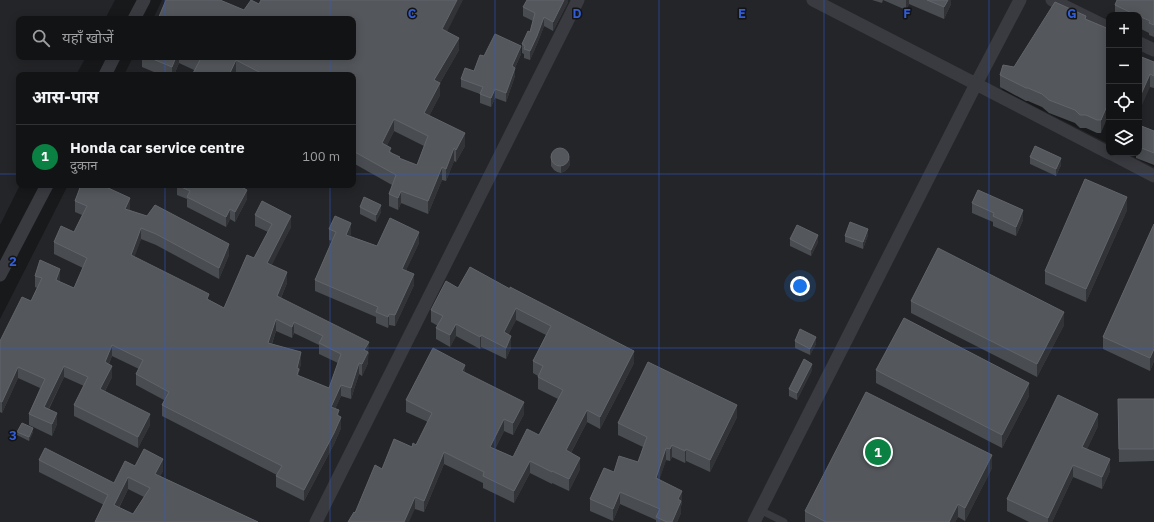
<!DOCTYPE html>
<html lang="hi">
<head>
<meta charset="utf-8">
<style>
	:root { --surface:#121314; --page:#1f2022; --text:#f1f3f6; --muted:#9c9ea0; --line:#313234; --accent:#0b8043 }
	body { margin:0; font-family:"IBM Plex Sans","Noto Sans Devanagari",sans-serif; background:var(--page); color:var(--text) }
	.controls { position:absolute; right:12px; top:12px; display:grid; overflow:hidden; border-radius:8px; box-shadow:0 2px 10px #0003 }
	.controls button { width:36px; height:36px; display:grid; place-items:center; padding:0; border:0; border-bottom:1px solid var(--line); background:var(--surface); color:var(--text); font:20px sans-serif }
	.you { position:absolute; left:800px; top:286px; width:14px; height:14px; margin:-10px; border:3px solid #fff; border-radius:50%; background:#1a73e8; box-shadow:0 0 0 6px #1a73e833 }
	.badge { display:grid; place-items:center; width:26px; height:26px; border-radius:50%; background:var(--accent); color:#fff; font-size:13px; font-weight:700 }
	.pin { position:absolute; translate:-50% -50%; border:2px solid #fff; box-shadow:0 1px 4px #0006 }
	.list { margin:0; padding:0; list-style:none }
	h2 { display:flex; justify-content:space-between; align-items:center; height:52px; margin:0; padding:0 16px; font-size:17px }
	h2 small { font-size:13px; font-weight:400; color:var(--muted) }
	.list li { display:grid; grid-template-columns:26px 1fr auto; gap:12px; align-items:center; box-sizing:border-box; height:64px; padding:0 16px; border-top:1px solid var(--line) }
	.list b { display:block; font-size:15px; white-space:nowrap }
	.list p { margin:0; font-size:13px; white-space:nowrap; color:var(--muted) }
	.list em { font-size:13px; font-style:normal; color:var(--muted) }
	.icon { flex:none; width:22px; height:22px; fill:none; stroke:currentColor; stroke-width:2; stroke-linecap:round; stroke-linejoin:round }
	.map { position:relative; flex:none; width:1154px; height:522px; overflow:hidden }
	.search { position:absolute; background:var(--surface); box-shadow:0 2px 10px #0003; left:16px; top:16px; width:340px; height:44px; display:flex; align-items:center; gap:10px; box-sizing:border-box; padding:0 14px; border-radius:8px; color:var(--muted); font-size:15px }
	.panel { position:absolute; background:var(--surface); box-shadow:0 2px 10px #0003; left:16px; top:72px; width:340px; height:116px; border-radius:8px }
	.map>svg:first-child { display:block }
	.built { fill:#242528 }
	.lines { fill:none; stroke-linecap:round; stroke-linejoin:round }
	.service { stroke:#393b40; stroke-width:7 }
	.minor { stroke:#393b40; stroke-width:13 }
	.wall { fill:#494c50; fill-rule:evenodd }
	.shaded-wall { fill:#313336 }
	.building { fill:#54575c; stroke:#61656b; fill-rule:evenodd }
	.grid { fill:none; stroke:#325dd4; stroke-width:1; stroke-opacity:0.55 }
	.grid-label { font-size:13px; text-anchor:middle; font-weight:bold; fill:#325dd4; stroke:#131416; stroke-width:3; stroke-linejoin:round; paint-order:stroke }
</style>
</head>
<body>
<div class="map">
<svg width="1154" height="522" viewBox="0 0 1154 522">
	<rect width="100%" height="100%" fill="#18191b"/>
	<!-- built -->
	<g class="built">
		<path d="M0 0H115L105 19H19V57H86L76 75H19V185H20L0 225Z"/>
		<path d="M162 0H1154V131L1139 124V15H1109V109L1016 64 1002 90 1109 144V153H1126L1154 167V522H0V319L68 185H353V75H124L133 57H353V19H153Z"/>
	</g>
	<g class="lines">
		<!-- service -->
		<path class="service" d="M760 510 784 522"/>
		<!-- minor -->
		<g class="minor">
			<path d="M813 0 976 84 1020 0"/>
			<path d="M1052 0 1109 28"/>
			<path d="M134 19 144 0"/>
			<path d="M1139 43 1154 50"/>
			<path d="M105 75 114 57"/>
			<path d="M1110 153 1154 176"/>
			<path d="M0 275 47 185"/>
			<path d="M316 522 578 0"/>
			<path d="M754 522 976 84 1109 153"/>
		</g>
	</g>
	<!-- wall -->
	<g class="wall">
		<path d="M568 0V2L553 31 544 26 537 44 530 60 524 58V54L522 53V44L530 32 533 21 523 16V7Z"/>
		<path d="M872 0H951V4L944 19 909 4 906 10 883 0 882 3Z"/>
		<path d="M1154 0V37L1149 35V33L1139 28V15H1115V5Z"/>
		<path d="M259 4 447 32 459 50 440 83V95L429 116 465 146 456 162 454 161 446 181 442 180 428 214 401 203 398 210 389 206V194L392 185 353 163V75H240L236 73 194 70 179 63 174 75H161L142 67V57H353L244 10ZM394 131 424 146 417 165 400 159 391 152 387 145Z"/>
		<path d="M1086 19 1109 29 1101 133H1097L1086 128H1080L1075 123 1049 113 1042 107 1028 101H1026L1000 87V75L1014 67Z"/>
		<path d="M521 54 515 68V76L506 102 495 98 491 107 480 103V94L461 87V79L474 71 484 56Z"/>
		<path d="M1139 56 1154 62V88L1150 87Z"/>
		<path d="M1139 125 1154 131V165L1136 158V154L1133 153H1139Z"/>
		<path d="M551 155 570 165 568 168 565 171 561 173 557 172 554 170 551 166Z"/>
		<path d="M1030 157 1061 165 1056 176 1030 164Z"/>
		<path d="M81 185H111L110 189 130 209V210L229 255 219 279 156 245 141 239 134 257 209 300 224 308 254 258 268 232 255 226V215L291 227 271 265 287 283 281 298 369 353 368 355V363L362 376 359 374 351 399 341 396 335 409 339 416 341 428 334 444 304 501 276 487V476L277 475 162 416V405L164 400 136 385V374L139 369 112 356 109 364 112 377 105 391 150 425 138 448 74 416V405L84 386 64 377 49 409 57 424 52 436 29 425V414L40 388 18 378 2 413 0 412V341L31 301 37 288 35 287V276L60 280V282L74 288 83 268 54 254V242L74 232 82 215 75 212V201ZM276 331 292 338 294 333 319 345V354L338 363 329 388 299 376V372L301 363 272 344Z"/>
		<path d="M140 185H151L150 188Z"/>
		<path d="M177 185 247 199 235 222 230 219 226 227 187 207V199L177 195Z"/>
		<path d="M972 203 1023 220 1016 236 993 226V222L972 213Z"/>
		<path d="M360 207 381 212 376 222 360 214Z"/>
		<path d="M1127 210 1086 302 1045 284V271Z"/>
		<path d="M1154 224V361L1150 371 1103 349V337Z"/>
		<path d="M329 229 351 234 350 236 377 246 419 243 406 270 414 285 395 326 389 325 388 328 376 323V317L315 291V280L332 241 329 240Z"/>
		<path d="M868 235 863 249 845 242V236Z"/>
		<path d="M790 239 818 242 811 256 790 246Z"/>
		<path d="M470 267 634 363 600 429 587 422 571 453 580 469 569 491 552 483V484L530 473 514 503 483 488V483L444 464 424 512 415 509 355 513 382 469 412 447 416 445 428 422 406 412V400L465 373 524 414 513 435 504 431 495 449 513 457 539 435 558 399 538 389V376L533 373V361L546 335 516 320 508 335 511 348 506 359 481 347 480 349 456 336 450 347 436 339V328L438 326 431 322V310L458 288Z"/>
		<path d="M911 301 1064 325 1037 377 911 313Z"/>
		<path d="M795 341 816 344 810 355 795 348Z"/>
		<path d="M812 370 797 400 789 396V389Z"/>
		<path d="M876 370 1029 396 1002 448 876 383Z"/>
		<path d="M1118 399H1154V461L1119 462Z"/>
		<path d="M737 417 710 472 686 461 685 463 672 457 670 461 666 460 659 479 682 503 681 506V513L677 522H656V520L620 504 613 521 590 511V499L614 472 638 462 643 447 618 435V423Z"/>
		<path d="M1098 426 1087 449 1110 471 1102 489 1073 477 1052 522H1029L1007 511V499Z"/>
		<path d="M17 432H33L29 441 17 435Z"/>
		<path d="M39 460 114 483 135 466 163 471 160 476 258 522H95L104 505 39 472ZM128 489 144 497 133 514 119 508Z"/>
		<path d="M992 468 965 521 958 517 955 522H805V511Z"/>
	</g>
	<!-- shaded-wall -->
	<g class="shaded-wall">
		<path d="M457 0H463L442 42V29Z"/>
		<path d="M564 0H568V2L553 31V22Z"/>
		<path d="M906 0H909V4L906 10Z"/>
		<path d="M948 0H951V4L944 19V7Z"/>
		<path d="M544 17V26L537 44 530 60V51Z"/>
		<path d="M459 38V50L440 83V95L424 126V113L434 80Z"/>
		<path d="M521 46V54L515 68V76L506 102V93L512 66Z"/>
		<path d="M176 57H179V63L174 75H172V67Z"/>
		<path d="M236 60V73L235 75H229Z"/>
		<path d="M1150 74V87L1139 112V99Z"/>
		<path d="M495 89V98L491 107V98Z"/>
		<path d="M1109 101V114L1101 133V120Z"/>
		<path d="M394 119V131L382 155V143Z"/>
		<path d="M465 133V146L456 162V150Z"/>
		<path d="M454 148V161L446 181V169Z"/>
		<path d="M570 158V165L568 168 565 171 561 173V166Z"/>
		<path d="M1061 158V165L1056 176V169Z"/>
		<path d="M442 167V180L428 214V201Z"/>
		<path d="M107 185H111L106 198V187Z"/>
		<path d="M247 190V199L235 222V212Z"/>
		<path d="M401 191V203L398 210V198Z"/>
		<path d="M1127 197V210L1086 302V289Z"/>
		<path d="M130 198V209L125 220V209Z"/>
		<path d="M381 205V212L376 222V215Z"/>
		<path d="M230 209V219L226 227V217Z"/>
		<path d="M1023 210V220L1016 236V227Z"/>
		<path d="M291 216V227L267 275V263Z"/>
		<path d="M351 223V234L346 246V235Z"/>
		<path d="M141 228V239L131 267V255Z"/>
		<path d="M868 229V235L863 249V242Z"/>
		<path d="M419 232V243L402 279V269Z"/>
		<path d="M818 235V242L811 256V250Z"/>
		<path d="M229 244V255L219 279V268Z"/>
		<path d="M60 269V280L56 291V280Z"/>
		<path d="M287 272V283L277 307V296Z"/>
		<path d="M414 274V285L395 326V315Z"/>
		<path d="M516 308V320L504 344V332Z"/>
		<path d="M1064 312V325L1037 377V364Z"/>
		<path d="M389 314V325L388 328V317Z"/>
		<path d="M276 319V331L268 354V343Z"/>
		<path d="M294 322V333L292 338V327Z"/>
		<path d="M456 324V336L450 347V335Z"/>
		<path d="M481 335V347L480 349V337Z"/>
		<path d="M511 336V348L506 359V348Z"/>
		<path d="M816 337V344L810 355V349Z"/>
		<path d="M369 342 368 363 362 376V364L364 350Z"/>
		<path d="M112 345V356L105 373V362Z"/>
		<path d="M1154 349V361L1150 371V358Z"/>
		<path d="M634 351V363L600 429V417Z"/>
		<path d="M301 352V363L299 372V380L297 386V368Z"/>
		<path d="M359 363V374L351 399V388Z"/>
		<path d="M812 364V370L797 400V393Z"/>
		<path d="M465 365V376L462 371Z"/>
		<path d="M64 366V377L44 418V407Z"/>
		<path d="M112 366V377L100 400V389Z"/>
		<path d="M18 367V378L2 413V402Z"/>
		<path d="M1029 383V396L1002 448V435Z"/>
		<path d="M341 385V396L331 418V407Z"/>
		<path d="M524 402V414L513 435V423Z"/>
		<path d="M737 405V417L710 472V460Z"/>
		<path d="M339 410V421L341 417V428L334 444 304 501V490Z"/>
		<path d="M587 410V422L566 462V450Z"/>
		<path d="M57 413V424L52 436V424Z"/>
		<path d="M150 414V425L138 448V437Z"/>
		<path d="M1098 414V426L1082 460V447Z"/>
		<path d="M504 419V431L490 459V447Z"/>
		<path d="M33 428V432L29 441V437Z"/>
		<path d="M672 445V457L670 461V449Z"/>
		<path d="M666 448V460L656 490V478Z"/>
		<path d="M686 449V461L685 463V451Z"/>
		<path d="M444 452V464L424 512V501Z"/>
		<path d="M992 455V468L965 521V508Z"/>
		<path d="M580 458V469L569 491V479Z"/>
		<path d="M163 459V471L155 486V474Z"/>
		<path d="M1110 459V471L1102 489V477Z"/>
		<path d="M530 461V473L514 503V491Z"/>
		<path d="M1073 465V477L1052 522H1048V518Z"/>
		<path d="M128 477V489L114 517V505Z"/>
		<path d="M682 491V503L681 506V513L677 522H672L678 499Z"/>
		<path d="M620 492V504L613 521V509Z"/>
		<path d="M415 497V509L409 522H404Z"/>
		<path d="M958 504V517L955 522H949Z"/>
	</g>
	<!-- building -->
	<g class="building">
		<path d="M166 0H220L244 10 251 0 259 4 261 0H457L442 29 459 38 434 80 440 83 424 113 465 133 456 150 454 148 446 169 442 167 428 201 401 191 398 198 389 194 396 175 353 151V75H260L261 73 236 60 229 75H192L200 60 193 57H353V19H158ZM394 119 428 136 417 165 399 158 400 157 389 152 391 148 382 143Z"/>
		<path d="M527 0H564L553 22 544 17 537 36 530 51 524 49 525 46 522 44 528 31 530 32 535 13 523 7Z"/>
		<path d="M927 0H948L944 7Z"/>
		<path d="M1117 0H1154V25L1149 23 1150 21 1139 16V15H1136L1115 5Z"/>
		<path d="M1055 2 1086 16 1085 19 1109 29V101L1101 120H1097L1086 115H1080L1075 110 1049 100 1042 94 1028 88H1026L1000 75 1003 65 1014 67Z"/>
		<path d="M495 34 521 46 512 66 515 68 506 93 495 89 491 98 480 94 483 87 461 79 465 68 474 71 480 55 484 56Z"/>
		<path d="M1139 56 1154 62V76L1150 74 1139 99Z"/>
		<path d="M148 57H176L172 67Z"/>
		<path d="M1139 125 1154 131V153L1139 147Z"/>
		<path d="M1035 146 1061 158 1056 169 1030 157Z"/>
		<circle cx="560" cy="157" r="9"/>
		<path d="M1085 179 1127 197 1086 289 1045 271Z"/>
		<path d="M81 185H107L106 187 130 198 125 209 147 216 155 205 229 244 219 268 156 234 141 228 131 255 209 294 207 299 224 308 247 255 254 258 272 224 255 215 262 201 291 216 267 263 287 272 277 296 369 342 364 350 368 352 362 364 359 363 351 388 341 385 331 407 339 410 337 415 341 417 334 433 304 490 276 476 282 466 162 405 169 392 136 374 143 360 112 345 105 362 112 366 100 389 150 414 138 437 74 405 88 377 64 366 44 407 57 413 52 424 29 414 45 379 18 367 2 402 0 401V341L22 297 31 301 42 278 35 276 40 260 60 269 56 280 74 288 87 258 54 242 61 226 74 232 87 206 75 201ZM276 319 292 327 294 322 323 336 319 343 341 354 329 388 297 375 299 369 297 368 301 352 268 343Z"/>
		<path d="M177 185H238L247 190 235 212 230 209 226 217 187 197 190 191Z"/>
		<path d="M978 190 1023 210 1016 227 993 216 994 213 972 203Z"/>
		<path d="M364 197 381 205 376 215 360 207Z"/>
		<path d="M335 216 351 223 346 235 377 246 390 218 419 232 402 269 414 274 395 315 389 314 388 317 376 312 378 307 315 280 336 232 329 229Z"/>
		<path d="M850 222 868 229 863 242 845 236Z"/>
		<path d="M1154 224V349L1150 358 1103 337Z"/>
		<path d="M797 225 818 235 811 250 790 239Z"/>
		<path d="M938 248 1064 312 1037 364 911 301Z"/>
		<path d="M470 267 510 289V287L634 351 600 417 587 410 566 450 580 458 569 479 552 471V472L530 461 514 491 483 476 484 472 444 452 424 501 415 497 404 522H348L354 512 355 513 375 465 382 469 394 439 412 447 413 443 416 445 432 413 406 400 433 348 465 365 462 371 524 402 513 423 504 419 490 447 513 457 527 429 539 435 563 390 538 377 543 366 533 361 551 326 516 308 504 332 511 336 506 348 481 335 480 337 456 324 450 335 436 328 443 316 431 310 446 281 458 288Z"/>
		<path d="M904 318 1029 383 1002 435 876 370Z"/>
		<path d="M800 329 816 337 810 349 795 341Z"/>
		<path d="M804 359 812 364 797 393 789 389Z"/>
		<path d="M648 362 737 405 710 460 686 449 685 451 672 445 670 449 666 448 656 478 682 491 678 499 681 501 672 522H667L656 517 660 509 620 492 613 509 590 499 604 468 614 472 619 456 638 462 647 437 618 423Z"/>
		<path d="M866 392 992 455 965 508 958 504 949 522H826L805 511Z"/>
		<path d="M1058 395 1098 414 1082 447 1110 459 1102 477 1073 465 1048 518 1007 499Z"/>
		<path d="M1118 399H1154V449H1119Z"/>
		<path d="M22 423 33 428 29 437 17 432Z"/>
		<path d="M45 448 114 483 125 461 135 466 144 449 163 459 155 474 258 522H95L108 495 39 460ZM128 477 150 488 133 514 114 505Z"/>
	</g>
	<!-- grid -->
	<path class="grid" d="M165 0V19M330 0V19M495 0V522M659 0V522M824 0V522M989 0V522M165 57V75M330 57V75M0 174H19M353 174H1154M165 185V522M330 185V522M0 348H1154"/>
	<g class="grid-label">
		<text x="412" y="18">C</text>
		<text x="577" y="18">D</text>
		<text x="742" y="18">E</text>
		<text x="907" y="18">F</text>
		<text x="1072" y="18">G</text>
		<text x="13" y="266">2</text>
		<text x="13" y="440">3</text>
	</g>
</svg>
<div class="controls">
<button>+</button>
<button>−</button>
<button><svg class="icon" aria-label="locate" viewBox="0 0 24 24"><circle cx="12" cy="12" r="6"/><path d="M12 2v4M12 18v4M2 12h4M18 12h4"/></svg></button>
<button><svg class="icon" aria-label="layers" viewBox="0 0 24 24"><path d="M12 4l9 5-9 5-9-5zM3 14l9 5 9-5"/></svg></button>
</div>
<div class="you"></div>
<div class="pin badge" style="left:878px;top:452px">1</div>
<div class="search"><svg class="icon" aria-label="search" viewBox="0 0 24 24"><circle cx="10" cy="10" r="6"/><path d="M15 15l6 6"/></svg>यहाँ खोजें</div>
<section class="panel">
<h2>आस-पास<small></small></h2>
<ul class="list">
<li><span class="badge">1</span><div><b>Honda car service centre</b><p>दुकान</p></div><em>100 m</em></li>
</ul>
</section>
</div>
</body>
</html>
